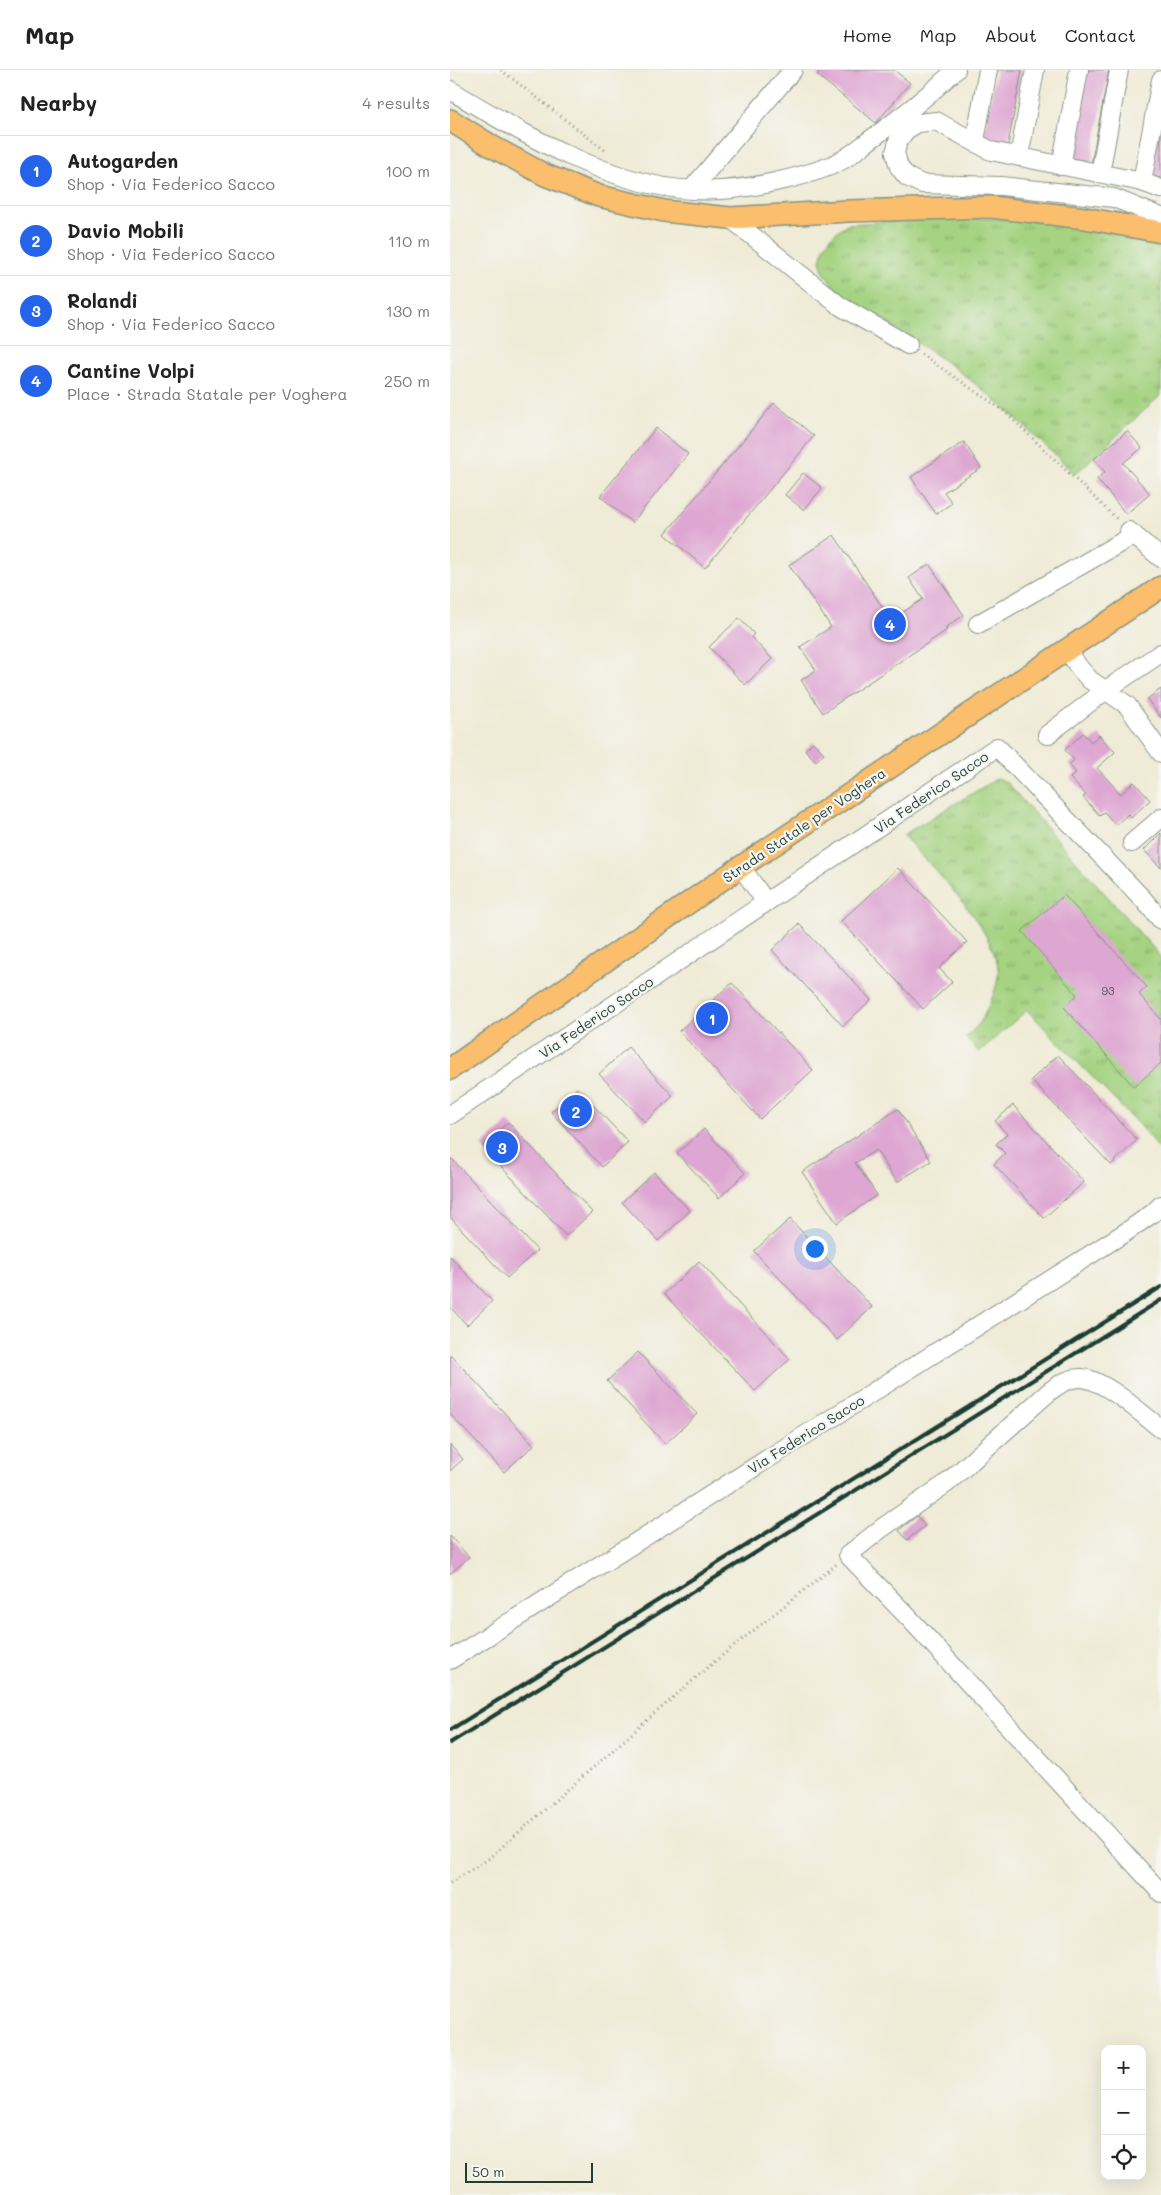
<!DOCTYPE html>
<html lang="en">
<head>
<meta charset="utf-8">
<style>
	:root { --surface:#fff; --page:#f2f2f2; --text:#222; --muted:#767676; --line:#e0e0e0; --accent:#2563eb }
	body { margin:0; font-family:Mali,sans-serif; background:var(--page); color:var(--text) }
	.controls { position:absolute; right:15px; bottom:15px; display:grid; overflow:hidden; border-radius:10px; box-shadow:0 5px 20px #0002 }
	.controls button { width:45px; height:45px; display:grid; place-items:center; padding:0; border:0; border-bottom:1px solid var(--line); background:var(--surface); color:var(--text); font:25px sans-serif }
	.scale { position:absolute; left:15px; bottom:12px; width:128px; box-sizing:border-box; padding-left:5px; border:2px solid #1f3d34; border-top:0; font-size:14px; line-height:18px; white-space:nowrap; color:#1f3d34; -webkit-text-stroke:4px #f6f6f2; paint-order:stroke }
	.you { position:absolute; left:364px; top:1178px; width:18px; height:18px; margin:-12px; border:4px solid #fff; border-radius:50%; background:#1a73e8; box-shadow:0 0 0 8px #1a73e833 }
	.badge { display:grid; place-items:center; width:32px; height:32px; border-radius:50%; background:var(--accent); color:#fff; font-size:16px; font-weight:700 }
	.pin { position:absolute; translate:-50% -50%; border:2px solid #fff; box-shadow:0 1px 5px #0006 }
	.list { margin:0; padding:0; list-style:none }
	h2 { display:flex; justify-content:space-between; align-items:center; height:65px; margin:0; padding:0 20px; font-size:21px }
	h2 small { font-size:16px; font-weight:400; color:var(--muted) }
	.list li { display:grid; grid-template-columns:32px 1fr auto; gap:15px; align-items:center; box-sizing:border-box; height:70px; padding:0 20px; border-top:1px solid var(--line) }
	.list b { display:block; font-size:19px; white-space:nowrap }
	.list p { margin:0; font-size:16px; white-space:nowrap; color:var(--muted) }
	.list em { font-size:16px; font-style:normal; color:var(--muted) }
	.icon { flex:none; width:28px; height:28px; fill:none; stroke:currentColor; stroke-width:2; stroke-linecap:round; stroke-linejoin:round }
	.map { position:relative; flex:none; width:711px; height:2125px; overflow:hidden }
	header { display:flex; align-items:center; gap:30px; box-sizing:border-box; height:70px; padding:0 25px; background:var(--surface); border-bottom:1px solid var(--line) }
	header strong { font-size:24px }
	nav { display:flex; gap:28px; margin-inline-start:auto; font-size:18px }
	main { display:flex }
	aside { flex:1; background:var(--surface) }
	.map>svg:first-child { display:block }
	.grass { fill:url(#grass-tufts); stroke:#62885a }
	.building { fill:#dea6d2 }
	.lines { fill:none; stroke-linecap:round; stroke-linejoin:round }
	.minor-casing { stroke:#879485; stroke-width:20 }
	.major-casing { stroke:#879485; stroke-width:24 }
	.path { stroke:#879485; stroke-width:3; stroke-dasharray:1 4; stroke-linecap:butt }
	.minor { stroke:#fff; stroke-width:18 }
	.major { stroke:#fabe6d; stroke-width:21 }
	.rail { stroke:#1f3d34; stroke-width:4 }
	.labels { text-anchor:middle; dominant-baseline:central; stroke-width:4.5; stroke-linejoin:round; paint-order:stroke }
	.number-label { font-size:11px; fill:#4f575c }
	.street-label { font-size:14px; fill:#1f3d34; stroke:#f6f6f2 }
</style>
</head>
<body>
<header>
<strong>Map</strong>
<nav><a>Home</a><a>Map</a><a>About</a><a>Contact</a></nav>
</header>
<main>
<aside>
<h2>Nearby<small>4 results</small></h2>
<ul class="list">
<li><span class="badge">1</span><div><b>Autogarden</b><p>Shop · Via Federico Sacco</p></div><em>100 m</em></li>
<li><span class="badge">2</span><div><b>Davio Mobili</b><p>Shop · Via Federico Sacco</p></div><em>110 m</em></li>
<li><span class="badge">3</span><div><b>Rolandi</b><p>Shop · Via Federico Sacco</p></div><em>130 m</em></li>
<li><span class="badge">4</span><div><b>Cantine Volpi</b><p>Place · Strada Statale per Voghera</p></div><em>250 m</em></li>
</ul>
</aside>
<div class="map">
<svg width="711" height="2125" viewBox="0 0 711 2125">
	<defs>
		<pattern id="grass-tufts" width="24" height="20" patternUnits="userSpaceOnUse" patternTransform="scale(1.25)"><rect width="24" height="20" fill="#a5d381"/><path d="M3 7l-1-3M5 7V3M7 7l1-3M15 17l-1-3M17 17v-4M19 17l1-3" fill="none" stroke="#86ac6a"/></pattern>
	</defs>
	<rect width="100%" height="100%" fill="#f6f6f2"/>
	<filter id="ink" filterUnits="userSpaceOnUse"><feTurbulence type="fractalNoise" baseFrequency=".02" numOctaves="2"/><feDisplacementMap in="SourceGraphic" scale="10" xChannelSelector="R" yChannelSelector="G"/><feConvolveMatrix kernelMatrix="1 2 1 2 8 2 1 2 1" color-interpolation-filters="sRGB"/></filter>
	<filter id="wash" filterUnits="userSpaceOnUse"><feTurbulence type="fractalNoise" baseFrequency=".0096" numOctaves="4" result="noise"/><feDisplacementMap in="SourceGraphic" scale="20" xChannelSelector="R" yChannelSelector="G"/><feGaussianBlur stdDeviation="1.12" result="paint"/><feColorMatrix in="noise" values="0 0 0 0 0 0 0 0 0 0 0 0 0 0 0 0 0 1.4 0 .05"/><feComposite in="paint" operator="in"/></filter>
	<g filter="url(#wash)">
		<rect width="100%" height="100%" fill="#efebd6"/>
		<!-- grass -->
		<g class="grass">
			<path d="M495 148 573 149 648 159 711 174V325L625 404C587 368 548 330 506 299 479 280 451 262 424 244 407 233 381 220 373 200 365 182 382 163 397 154Z"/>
			<path d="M548 708 557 713 711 887V1081L689 1055 577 940 529 982 515 968C519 964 525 959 529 954 537 942 551 912 548 897 541 854 482 798 453 765Z"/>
		</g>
		<g id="blocks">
			<!-- building -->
			<g class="building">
				<path d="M371 0H444L460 13 426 53 367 5Z"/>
				<path d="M546 0H572L557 80 532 75Z"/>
				<path d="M633 0H659L641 94 616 89Z"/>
				<path d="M711 45V108L699 106Z"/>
				<path d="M324 333 364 366 255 498 215 464Z"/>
				<path d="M206 358 238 384 182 453 150 426Z"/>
				<path d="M677 361 692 378 673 393 700 424 676 444 647 409 655 402 644 389Z"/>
				<path d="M514 372 531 398 494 422 502 433 486 444 461 407Z"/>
				<path d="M353 403 372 418 354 440 335 425Z"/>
				<path d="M384 465 441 550 473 529 459 508 479 494 514 545 495 558 497 560 373 643 351 610 366 600 350 577 381 557 339 495Z"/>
				<path d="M289 548 304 564 301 567 322 589 295 615 259 577Z"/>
				<path d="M711 619V648L697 629Z"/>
				<path d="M633 663 641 672 649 665 665 682 647 698 671 724 684 712 700 730 681 748 678 744 666 755 654 742 650 746 633 727 636 725 620 708 626 703 619 695 624 690 615 680Z"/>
				<path d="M363 672 374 683 366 691 355 680Z"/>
				<path d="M711 763V798L694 780Z"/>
				<path d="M448 798 517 872 489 898 502 912 473 939 391 851Z"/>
				<path d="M614 825 697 917 689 924 711 949V993L684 1017 614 937 627 925 572 861Z"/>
				<path d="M349 854 421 930 393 956 322 880Z"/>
				<path d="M282 913 363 1000 310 1049 229 961Z"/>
				<path d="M178 977 223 1026 195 1052 149 1004Z"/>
				<path d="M608 985 687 1070 661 1095 581 1010Z"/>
				<path d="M127 1018 178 1072 152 1097 101 1042Z"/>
				<path d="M563 1035 634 1112 594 1148 544 1094 555 1083 546 1074 557 1064 545 1051Z"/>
				<path d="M448 1039 481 1091 447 1112 426 1080 405 1093 427 1125 387 1153 352 1102Z"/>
				<path d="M58 1052 142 1142 116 1166 32 1076Z"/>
				<path d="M254 1059 295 1103 269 1128 227 1083Z"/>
				<path d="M2 1089 87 1180 57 1208 0 1147V1091Z"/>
				<path d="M204 1102 240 1141 208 1171 172 1132Z"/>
				<path d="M340 1149 422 1237 387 1270 304 1181Z"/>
				<path d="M0 1186 42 1231 17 1255 0 1237Z"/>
				<path d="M249 1191 340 1289 305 1321 214 1224Z"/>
				<path d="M188 1282 247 1344 215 1374 157 1311Z"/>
				<path d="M0 1284 84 1375 54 1402 0 1344Z"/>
				<path d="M0 1375 13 1389 0 1401Z"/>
				<path d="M467 1446 475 1456 457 1470 449 1460Z"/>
				<path d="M0 1466 19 1487 0 1504Z"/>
			</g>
		</g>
	</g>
	<g filter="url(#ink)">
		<use href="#blocks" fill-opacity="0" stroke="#879485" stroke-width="1"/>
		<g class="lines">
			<!-- minor casing -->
			<g class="minor-casing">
				<g id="minor">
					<path d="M0 20C70 62 159 116 243 120 271 122 298 118 325 112 343 108 378 99 394 89 404 83 414 74 424 67 453 46 480 24 506 0"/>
					<path d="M525 71 538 0"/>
					<path d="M569 87 585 0"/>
					<path d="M611 96 629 0"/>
					<path d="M650 104 669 0"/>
					<path d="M692 112 711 10"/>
					<path d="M711 119 692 112 541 81 486 51 468 53 456 60 448 71 445 83 449 97 457 107 472 114 551 116 664 128 711 147"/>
					<path d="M241 120 343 0"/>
					<path d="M280 148 390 236 458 275"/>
					<path d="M679 461 711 488"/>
					<path d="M528 554 684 465"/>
					<path d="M618 579 627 595 640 610 677 635 711 683"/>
					<path d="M597 665 656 620 711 583"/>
					<path d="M682 773 711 748"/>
					<path d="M291 797 316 832"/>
					<path d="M0 1045 547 677 693 829 711 850"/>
					<path d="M711 1359C692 1344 655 1310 632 1308 620 1307 609 1314 600 1321L497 1413 432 1458 398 1485 459 1548 711 1823"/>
					<path d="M0 1590 676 1162 703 1143 711 1135"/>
				</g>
			</g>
			<!-- major casing -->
			<g class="major-casing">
				<g id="major">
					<path d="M0 50 43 77 95 105 149 126 214 141 280 148 398 141 541 137 635 148 711 162"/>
					<path d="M0 999 280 804 711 517"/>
				</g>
			</g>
			<!-- path -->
			<g class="path">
				<path d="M51 0 157 82"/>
				<path d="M471 284 554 341 668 450"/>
				<path d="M0 1813 37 1790 264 1592 387 1494"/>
			</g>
			<!-- minor -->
			<use href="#minor" class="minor"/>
			<!-- major -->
			<use href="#major" class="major"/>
			<!-- rail -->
			<g class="rail">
				<path d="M0 1660 711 1217"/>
				<path d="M0 1673 711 1230"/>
			</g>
		</g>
	</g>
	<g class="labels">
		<!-- number labels -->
		<g class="number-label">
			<text x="658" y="920">93</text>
		</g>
		<!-- street labels -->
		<g class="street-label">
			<text transform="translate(481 722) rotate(-34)">Via Federico Sacco</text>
			<text transform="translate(354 755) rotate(-34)">Strada Statale per Voghera</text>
			<text transform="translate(146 947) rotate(-34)">Via Federico Sacco</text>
			<text transform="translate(356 1364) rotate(-32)">Via Federico Sacco</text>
		</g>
	</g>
</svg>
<div class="controls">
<button>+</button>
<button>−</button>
<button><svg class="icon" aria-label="locate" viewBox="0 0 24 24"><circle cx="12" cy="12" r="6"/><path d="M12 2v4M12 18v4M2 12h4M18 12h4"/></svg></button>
</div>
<div class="scale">50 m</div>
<div class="you"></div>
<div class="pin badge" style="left:262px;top:948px">1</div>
<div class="pin badge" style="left:126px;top:1041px">2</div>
<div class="pin badge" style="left:52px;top:1077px">3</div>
<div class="pin badge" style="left:440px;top:554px">4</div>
</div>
</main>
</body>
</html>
